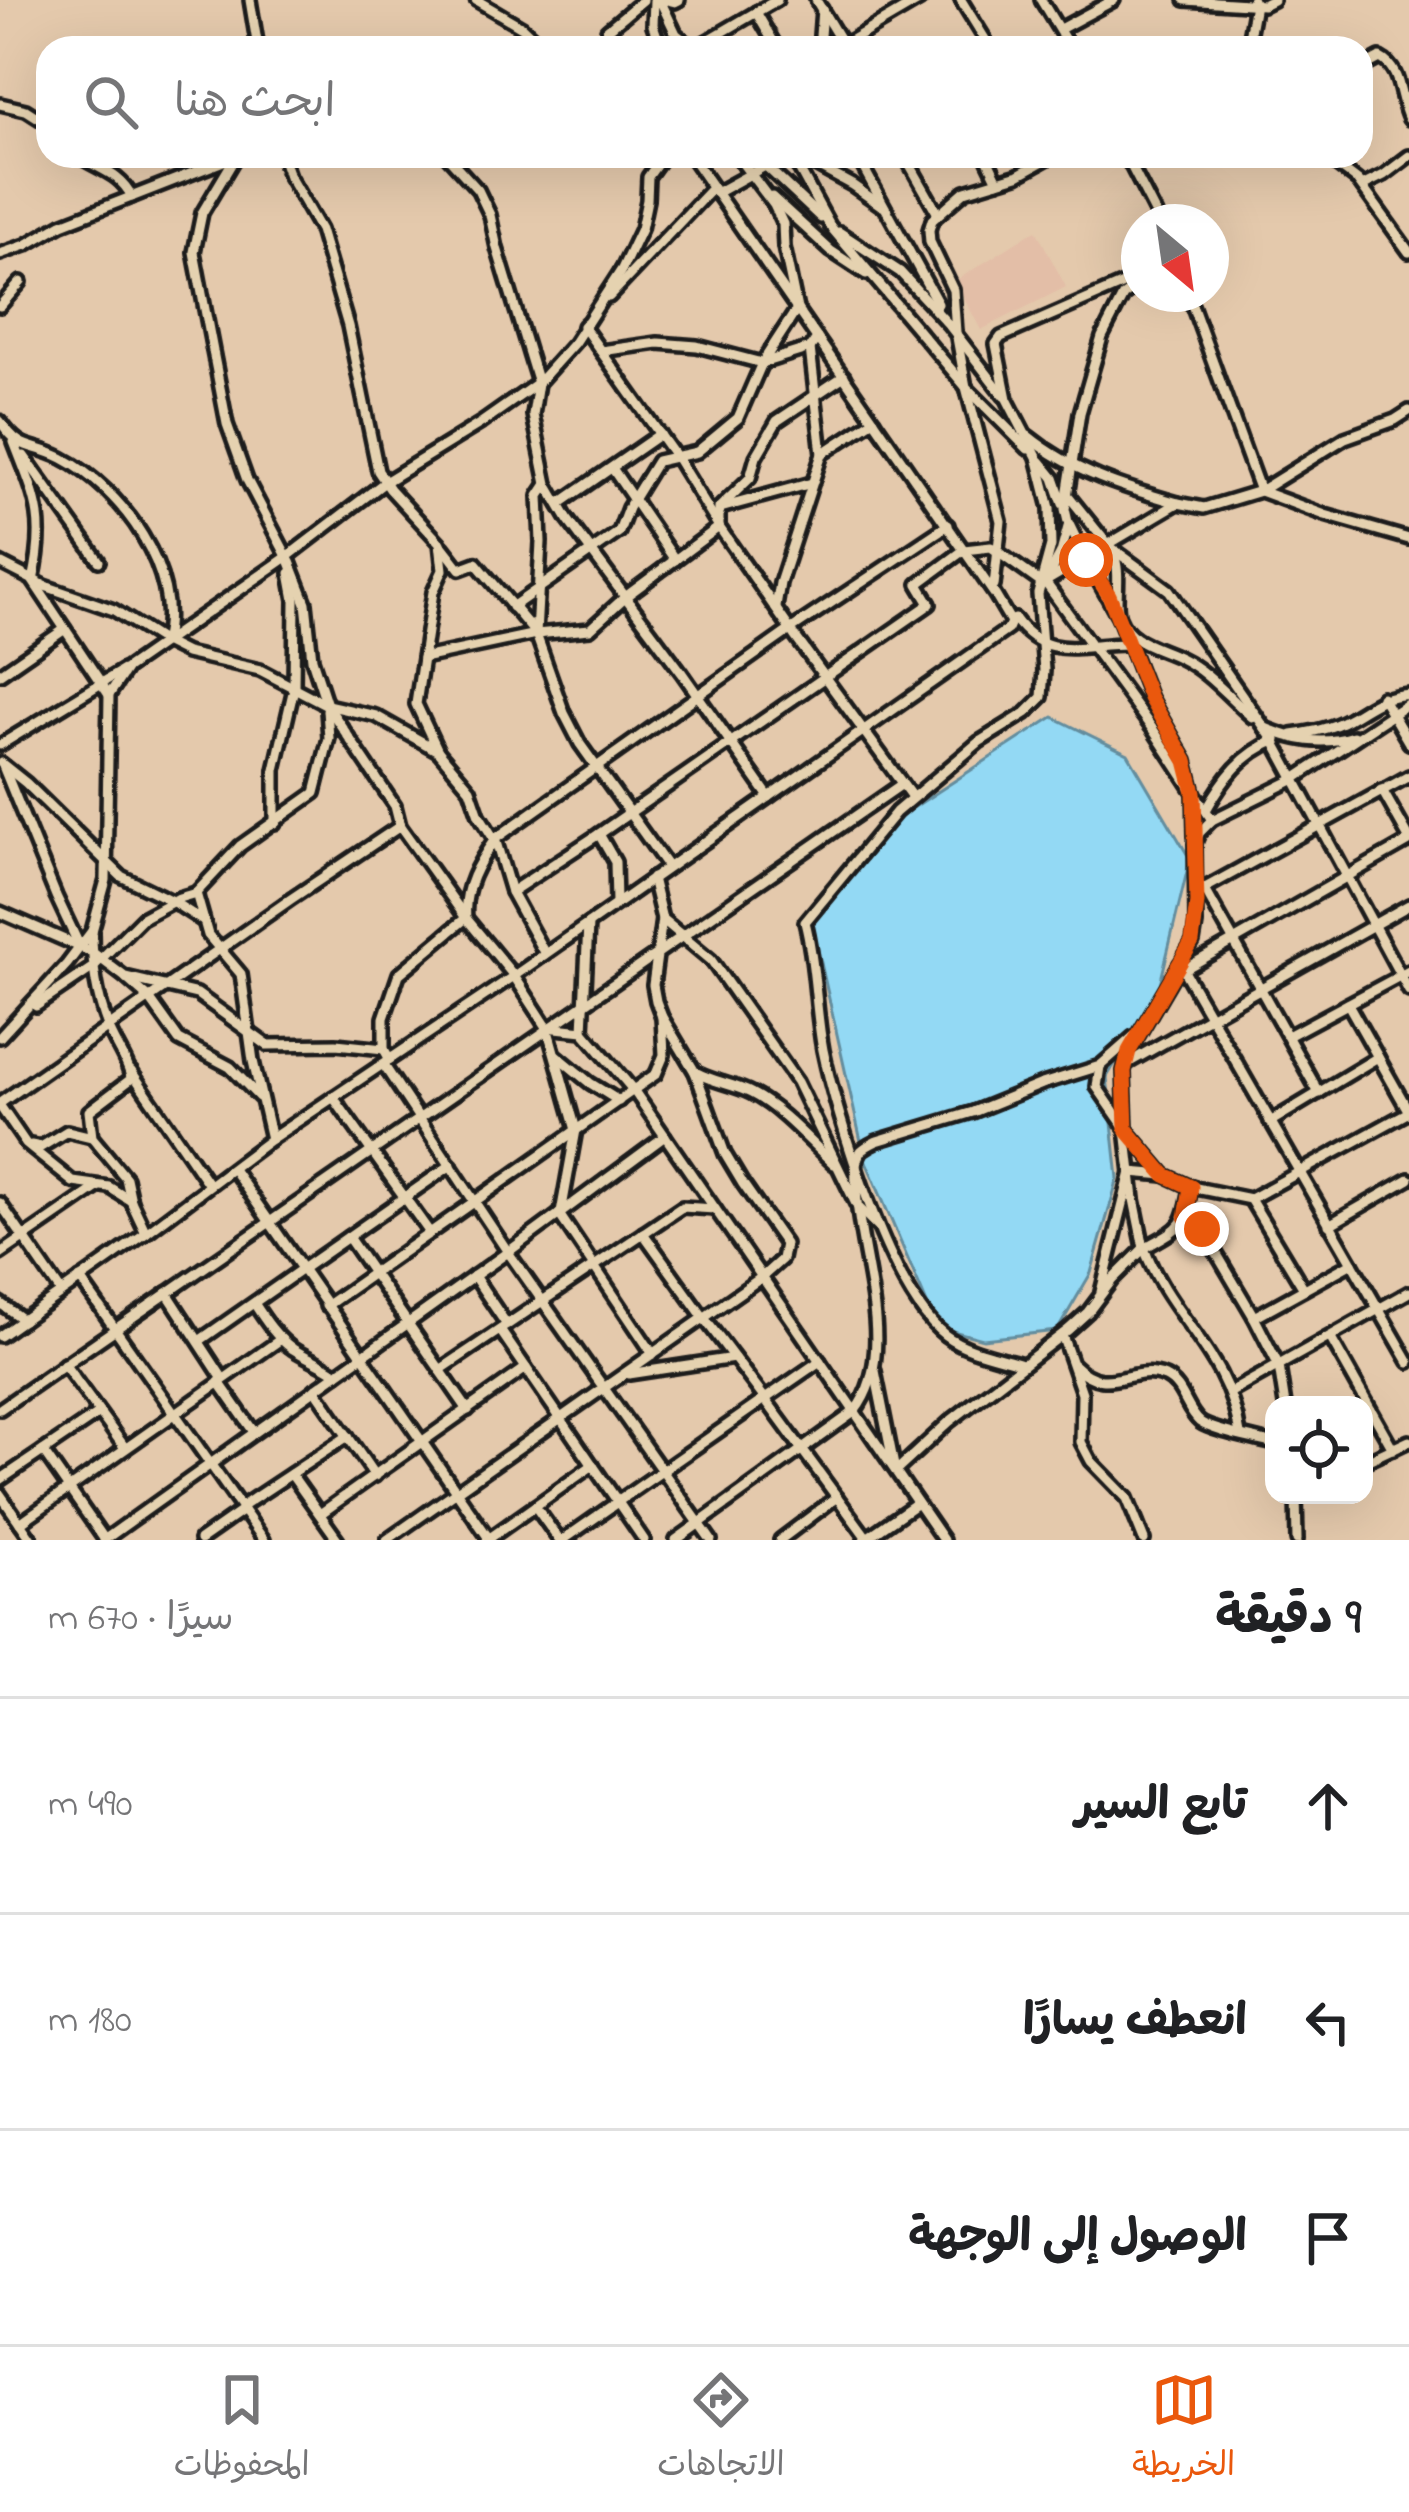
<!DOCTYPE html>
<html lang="ar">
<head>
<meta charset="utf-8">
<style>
	:root { --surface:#fff; --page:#f6f6f6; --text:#202124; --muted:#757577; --line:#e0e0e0; --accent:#ea580c }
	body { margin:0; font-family:"Indie Flower","Playpen Sans Arabic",sans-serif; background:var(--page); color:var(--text); direction:rtl }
	.controls { position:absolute; right:36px; bottom:36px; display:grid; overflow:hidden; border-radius:24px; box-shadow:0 12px 48px #0002 }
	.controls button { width:108px; height:108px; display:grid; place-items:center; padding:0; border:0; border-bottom:3px solid var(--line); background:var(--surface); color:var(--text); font:60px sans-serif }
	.compass { position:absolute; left:1121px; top:204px; width:108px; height:108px; border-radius:50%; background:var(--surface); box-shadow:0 12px 48px #0002; rotate:151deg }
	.stop { position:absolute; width:36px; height:36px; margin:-27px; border:9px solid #ea580c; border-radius:50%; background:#fff }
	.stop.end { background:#ea580c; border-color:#fff; box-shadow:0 3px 12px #0008 }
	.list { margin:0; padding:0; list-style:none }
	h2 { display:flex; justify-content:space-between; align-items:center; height:156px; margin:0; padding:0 48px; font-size:51px }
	h2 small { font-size:39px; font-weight:400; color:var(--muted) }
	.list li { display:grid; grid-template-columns:78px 1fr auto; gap:36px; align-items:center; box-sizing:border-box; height:216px; padding:0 48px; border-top:3px solid var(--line) }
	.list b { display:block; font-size:45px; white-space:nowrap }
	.list em { font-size:39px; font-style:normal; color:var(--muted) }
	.icon { flex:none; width:66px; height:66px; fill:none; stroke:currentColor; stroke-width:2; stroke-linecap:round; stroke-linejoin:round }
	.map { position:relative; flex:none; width:1409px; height:1540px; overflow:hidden; direction:ltr }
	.search { position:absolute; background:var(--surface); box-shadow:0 12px 48px #0002; left:36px; right:36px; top:36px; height:132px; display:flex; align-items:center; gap:30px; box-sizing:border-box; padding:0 42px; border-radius:36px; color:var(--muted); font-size:45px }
	.sheet { height:804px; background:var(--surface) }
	nav { display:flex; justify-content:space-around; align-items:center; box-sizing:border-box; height:168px; border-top:3px solid var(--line); background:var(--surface); font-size:33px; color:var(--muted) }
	nav a { display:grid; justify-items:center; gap:6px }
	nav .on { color:var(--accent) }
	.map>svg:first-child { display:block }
	.built { fill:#e3bea7 }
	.water { fill:#93d9f4; stroke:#638d9e; stroke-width:3 }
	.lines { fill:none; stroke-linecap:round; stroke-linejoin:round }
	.minor-casing { stroke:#1c1c1c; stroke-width:18 }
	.minor { stroke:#e5d2b0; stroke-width:9 }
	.route { stroke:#ea580c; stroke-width:15 }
</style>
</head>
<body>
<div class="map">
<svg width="1409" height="1540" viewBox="0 0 1409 1540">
	<rect width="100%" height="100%" fill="#e4c9ac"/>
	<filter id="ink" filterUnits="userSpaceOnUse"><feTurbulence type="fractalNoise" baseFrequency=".00833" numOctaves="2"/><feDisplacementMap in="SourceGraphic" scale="24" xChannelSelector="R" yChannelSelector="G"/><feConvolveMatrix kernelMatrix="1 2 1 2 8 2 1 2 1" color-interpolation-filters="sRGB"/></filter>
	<g filter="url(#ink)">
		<!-- built -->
		<path class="built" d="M1036 230 1066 287 981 330 955 281Z"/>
		<!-- water -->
		<path class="water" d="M1053 717 1128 754 1190 859 1159 988 1107 1077 1118 1178 1091 1273 1057 1331 983 1339 937 1327 865 1159 812 923 899 817Z"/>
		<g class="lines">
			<!-- minor casing -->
			<g class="minor-casing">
				<g id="minor">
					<path d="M250 0 258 48"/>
					<path d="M476 0 522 27 544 48"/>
					<path d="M654 0 653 25 661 48"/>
					<path d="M660 0 676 34 693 48"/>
					<path d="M667 0 675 2 679 0"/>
					<path d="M816 0 845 48"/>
					<path d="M961 0 985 39 983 48"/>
					<path d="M1041 0 1070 48"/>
					<path d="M1185 0 1263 5 1273 0"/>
					<path d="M822 9 820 36 823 48"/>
					<path d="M756 12 777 48"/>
					<path d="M1060 29 1114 0"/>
					<path d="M615 48 607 37V30L643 0"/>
					<path d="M695 48 777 0"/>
					<path d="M838 48 920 0"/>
					<path d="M1247 48 1255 4 1253 0"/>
					<path d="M1361 68 1380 58C1402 69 1399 99 1409 119"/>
					<path d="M0 104 26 110 48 124"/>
					<path d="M79 156C100 170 120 173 132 197"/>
					<path d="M236 156 202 213 194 252 227 424 247 480 290 562 306 603 312 659 327 705 395 806 400 826 466 918 514 976 547 1027 576 1130 561 1213"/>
					<path d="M282 156 289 176 320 230 348 326 378 471 390 489 440 543 443 570 433 592 416 704 438 751 470 789 479 815 496 842 511 892 545 954"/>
					<path d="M447 156 478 190 490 215 497 248 538 383 533 415 547 484 568 520 682 673 769 797"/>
					<path d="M755 156 821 218"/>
					<path d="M792 156 830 226 966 387 1028 449"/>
					<path d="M799 156 852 185 882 206"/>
					<path d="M857 156 938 304"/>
					<path d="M905 156 938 214"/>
					<path d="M986 156 998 181"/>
					<path d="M1126 156 1160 222"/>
					<path d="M1325 156 1358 181 1409 252"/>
					<path d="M1362 186 1384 175 1409 156"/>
					<path d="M716 193 783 156"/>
					<path d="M772 197 831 251 866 274"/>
					<path d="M839 232 900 272 949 325 1004 396"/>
					<path d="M0 254 26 245 62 224 236 156"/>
					<path d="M1139 284 1123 296 1102 337 1080 413 1065 509 1068 522 1086 559 1118 616 1150 698 1186 761 1194 792 1195 837"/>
					<path d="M1188 294 1260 491 1345 438 1395 420 1409 411"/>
					<path d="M609 297 712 188"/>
					<path d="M0 306 21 282"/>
					<path d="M586 323 583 326 678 460 719 527 794 635 912 797"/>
					<path d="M810 348 822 454"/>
					<path d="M601 351 658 343 697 346 762 363 810 348 817 338"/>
					<path d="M0 421C23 454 30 442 62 458 122 489 183 573 164 642"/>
					<path d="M1028 436C1072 472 1125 488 1178 503"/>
					<path d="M14 442C36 499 47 518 33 581L109 695"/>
					<path d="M24 456 99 561"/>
					<path d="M1040 461 1054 478 1063 504"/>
					<path d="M612 468 675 560"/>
					<path d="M1067 494 1109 546 1169 590 1274 741 1409 991"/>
					<path d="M559 504 660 434"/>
					<path d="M724 507 812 483"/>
					<path d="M443 547 460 569 476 563 536 634 564 713 580 744 668 867"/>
					<path d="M1113 552C1123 575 1113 602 1119 617 1129 643 1158 647 1180 658 1209 672 1228 697 1252 717"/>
					<path d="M0 563 45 586 114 610 164 642 186 653 260 670 327 705 376 716 438 751"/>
					<path d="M1045 582 1178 503 1204 508 1260 491 1325 515 1409 539"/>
					<path d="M1045 583 1061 553 1068 527"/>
					<path d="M994 586 1001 521 966 387 956 332 953 290 930 242 929 230 932 220 965 191 1018 175 1052 156"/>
					<path d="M512 607 619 532 628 508 657 461 697 452 738 418 762 363 797 309 784 247 783 224 774 205 737 156"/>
					<path d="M776 607 780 583 822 454 874 420"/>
					<path d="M1015 619C1047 663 1084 643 1130 644"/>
					<path d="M536 634 541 542 539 496 547 484"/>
					<path d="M423 658 536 634 590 629 625 597 719 527V508L750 478 756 457 777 421 844 376"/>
					<path d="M0 674 65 629"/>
					<path d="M1382 697 1409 743"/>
					<path d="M1265 728C1294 740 1322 746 1353 736"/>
					<path d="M1292 735C1312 732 1330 729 1348 719 1373 705 1378 697 1409 694"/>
					<path d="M0 745 123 670"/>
					<path d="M1 763 26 783 121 876 172 901 203 921"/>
					<path d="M3 766 56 896 80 947"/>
					<path d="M1382 790 1409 838"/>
					<path d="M1206 810C1224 778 1242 754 1276 740"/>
					<path d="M275 823V770L294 688 295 600 290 573"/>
					<path d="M652 878 662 919 711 960 797 1082 857 1206 877 1226"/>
					<path d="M1204 888 1319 1093"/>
					<path d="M511 892 599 834"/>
					<path d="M1196 893 1409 776"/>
					<path d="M616 903 615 862 599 834 930 604 918 584 964 550 991 547 1040 582H1045L1154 731 1212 820"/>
					<path d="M0 912 92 952 125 977 197 994 267 1045 336 1044 384 1049"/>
					<path d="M92 931C92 964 96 995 108 1026 114 1043 130 1064 131 1079L89 1111 92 1137 126 1178 131 1201"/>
					<path d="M1180 964 1409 1362"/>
					<path d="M1183 970 1409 841"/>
					<path d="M126 978 149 998 179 1040 230 1067 259 1097"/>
					<path d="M1348 1004 1409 1112"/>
					<path d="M36 1006 92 968 142 918 179 898 196 893"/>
					<path d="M547 1027 583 1031 634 1091 943 1540"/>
					<path d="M583 1031 588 924"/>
					<path d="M1288 1036 1409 971"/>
					<path d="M0 1037 67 964 92 931 106 880 109 695 127 668 287 557 385 482 481 423 538 383 574 343 622 269 641 229 647 200 648 177 663 156"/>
					<path d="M556 1055 590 1083 619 1101"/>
					<path d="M389 1058 384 1049V1018L399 974 466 918C463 888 478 863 495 839L790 630 948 525"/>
					<path d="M383 1064 508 1252 711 1540"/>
					<path d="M1126 1064 1409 905"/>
					<path d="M1100 1066 1097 1087 1126 1129 1165 1175 1191 1187"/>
					<path d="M131 1071 209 1185"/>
					<path d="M695 1072C713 1082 733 1084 751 1093 782 1109 809 1141 834 1164"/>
					<path d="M333 1097 430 1233"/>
					<path d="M0 1103 291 899 400 826"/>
					<path d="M0 1106 26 1144 73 1182 109 1187 131 1201 146 1233"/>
					<path d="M1270 1122 1378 1057"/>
					<path d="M271 1139 253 1061 241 974 208 935 196 893 240 846 315 793 329 738 327 710"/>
					<path d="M31 1145 41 1147 67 1131 92 1137"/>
					<path d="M233 1169 490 1540"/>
					<path d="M1250 1199 1304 1289"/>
					<path d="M0 1203 61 1292"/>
					<path d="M559 1214 653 1354"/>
					<path d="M1186 1218 1202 1229 1254 1317 1279 1366 1285 1405"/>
					<path d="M1329 1225 1409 1179"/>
					<path d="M643 1233 704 1318 765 1399 820 1361"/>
					<path d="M348 1237 468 1410"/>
					<path d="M0 1254 99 1186"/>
					<path d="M474 1276 507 1325"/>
					<path d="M80 1279 264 1540"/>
					<path d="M1101 1292 1131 1172 1165 1175"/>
					<path d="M167 1293 223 1379"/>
					<path d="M0 1303 23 1320"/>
					<path d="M254 1303C265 1320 276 1337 293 1349 307 1358 323 1364 337 1374"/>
					<path d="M326 1306 656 1074 664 1055 662 1017"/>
					<path d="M1254 1317 1352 1263"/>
					<path d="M500 1330 644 1540"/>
					<path d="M1062 1335 1082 1393 1081 1442 1091 1461 1127 1498 1144 1540"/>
					<path d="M0 1336 146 1233 271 1139 514 976 1008 629 1011 622 995 595 691 156"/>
					<path d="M1330 1337 1393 1449"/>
					<path d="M199 1341 451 1165"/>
					<path d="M64 1364 125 1448"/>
					<path d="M1022 1364C996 1356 966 1351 945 1335 890 1293 837 1118 823 1050 815 1007 816 964 805 922L896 812 979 742 1026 713 1042 697 1044 670 1038 594 1051 546 1050 508 1037 457 1007 399 996 344 1001 337 1139 277"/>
					<path d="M1074 1365C1108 1399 1131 1363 1165 1377 1184 1386 1185 1409 1200 1422 1212 1431 1257 1439 1274 1444"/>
					<path d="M440 1370 682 1207 715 1209"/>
					<path d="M875 1371 894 1466"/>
					<path d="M629 1374 734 1358"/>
					<path d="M219 1382 254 1432"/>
					<path d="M315 1389 375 1476"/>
					<path d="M1231 1392 1409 1292"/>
					<path d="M0 1409 902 784"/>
					<path d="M1240 1434C1228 1352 1170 1319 1144 1248 1181 1227 1184 1229 1191 1187L1250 1199 1409 1112"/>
					<path d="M43 1451 105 1540"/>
					<path d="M1364 1462 1409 1441"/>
					<path d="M896 1471 949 1422 1068 1330 1088 1312 1112 1280 1144 1248 1134 1199 1126 1129 1124 1071 1129 1051 1193 942 1196 924 1195 843 1199 833 1212 820 1293 780 1409 703"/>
					<path d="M291 1474 338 1540"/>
					<path d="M0 1480 99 1413"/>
					<path d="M0 1494 32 1540"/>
					<path d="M1296 1495 1297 1540"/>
					<path d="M535 1506 559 1540"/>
					<path d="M241 1507 348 1436"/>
					<path d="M320 1514 526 1368"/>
					<path d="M20 1523 281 1339"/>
					<path d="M104 1540 508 1252 665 1136"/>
					<path d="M200 1540 243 1510"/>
					<path d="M387 1540 762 1277 782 1259 785 1244 743 1184 725 1154 695 1072 662 1017 656 1001 653 985 662 919"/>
					<path d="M487 1540 593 1465"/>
					<path d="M563 1540 765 1399 867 1538"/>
					<path d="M676 1540 854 1412C901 1353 858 1256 856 1188 856 1176 854 1161 861 1151 866 1146 871 1144 877 1141L973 1112 1042 1084 1100 1066 1133 1037"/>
					<path d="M780 1540 837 1497"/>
					<path d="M864 1540 917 1503"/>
				</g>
			</g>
			<!-- minor -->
			<use href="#minor" class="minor"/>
		</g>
	</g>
	<g class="lines" filter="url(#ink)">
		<!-- route -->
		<path class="route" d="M1086 560 1109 595 1150 698 1186 761 1194 792 1197 903 1192 942 1129 1051 1124 1071 1126 1129 1165 1175 1191 1187 1186 1218 1202 1229"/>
	</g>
</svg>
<div class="controls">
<button><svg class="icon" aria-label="locate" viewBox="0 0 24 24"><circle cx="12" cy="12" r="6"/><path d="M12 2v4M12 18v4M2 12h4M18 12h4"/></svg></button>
</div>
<svg class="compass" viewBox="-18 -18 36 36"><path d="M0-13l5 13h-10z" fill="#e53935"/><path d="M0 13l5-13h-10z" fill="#757577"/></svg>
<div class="stop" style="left:1086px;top:560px"></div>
<div class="stop end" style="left:1202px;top:1229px"></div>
<div class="search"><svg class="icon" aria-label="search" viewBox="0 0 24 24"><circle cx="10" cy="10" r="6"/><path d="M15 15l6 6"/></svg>ابحث هنا</div>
</div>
<section class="sheet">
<h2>9 دقيقة<small>سيرًا · 670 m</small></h2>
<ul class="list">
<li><svg class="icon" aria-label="ahead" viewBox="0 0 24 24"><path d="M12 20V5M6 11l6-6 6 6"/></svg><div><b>تابع السير</b></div><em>490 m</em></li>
<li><svg class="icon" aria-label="left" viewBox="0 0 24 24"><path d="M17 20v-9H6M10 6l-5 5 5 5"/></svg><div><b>انعطف يسارًا</b></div><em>180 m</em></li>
<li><svg class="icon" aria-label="arrive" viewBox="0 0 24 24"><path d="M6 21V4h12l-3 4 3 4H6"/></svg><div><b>الوصول إلى الوجهة</b></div></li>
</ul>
</section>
<nav>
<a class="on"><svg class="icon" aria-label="map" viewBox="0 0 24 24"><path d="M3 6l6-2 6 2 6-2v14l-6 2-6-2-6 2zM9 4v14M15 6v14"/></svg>الخريطة</a>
<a><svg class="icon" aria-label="directions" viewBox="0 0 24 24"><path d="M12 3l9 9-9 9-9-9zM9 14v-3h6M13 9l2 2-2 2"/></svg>الاتجاهات</a>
<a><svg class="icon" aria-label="saved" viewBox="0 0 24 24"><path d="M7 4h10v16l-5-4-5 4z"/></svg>المحفوظات</a>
</nav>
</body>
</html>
